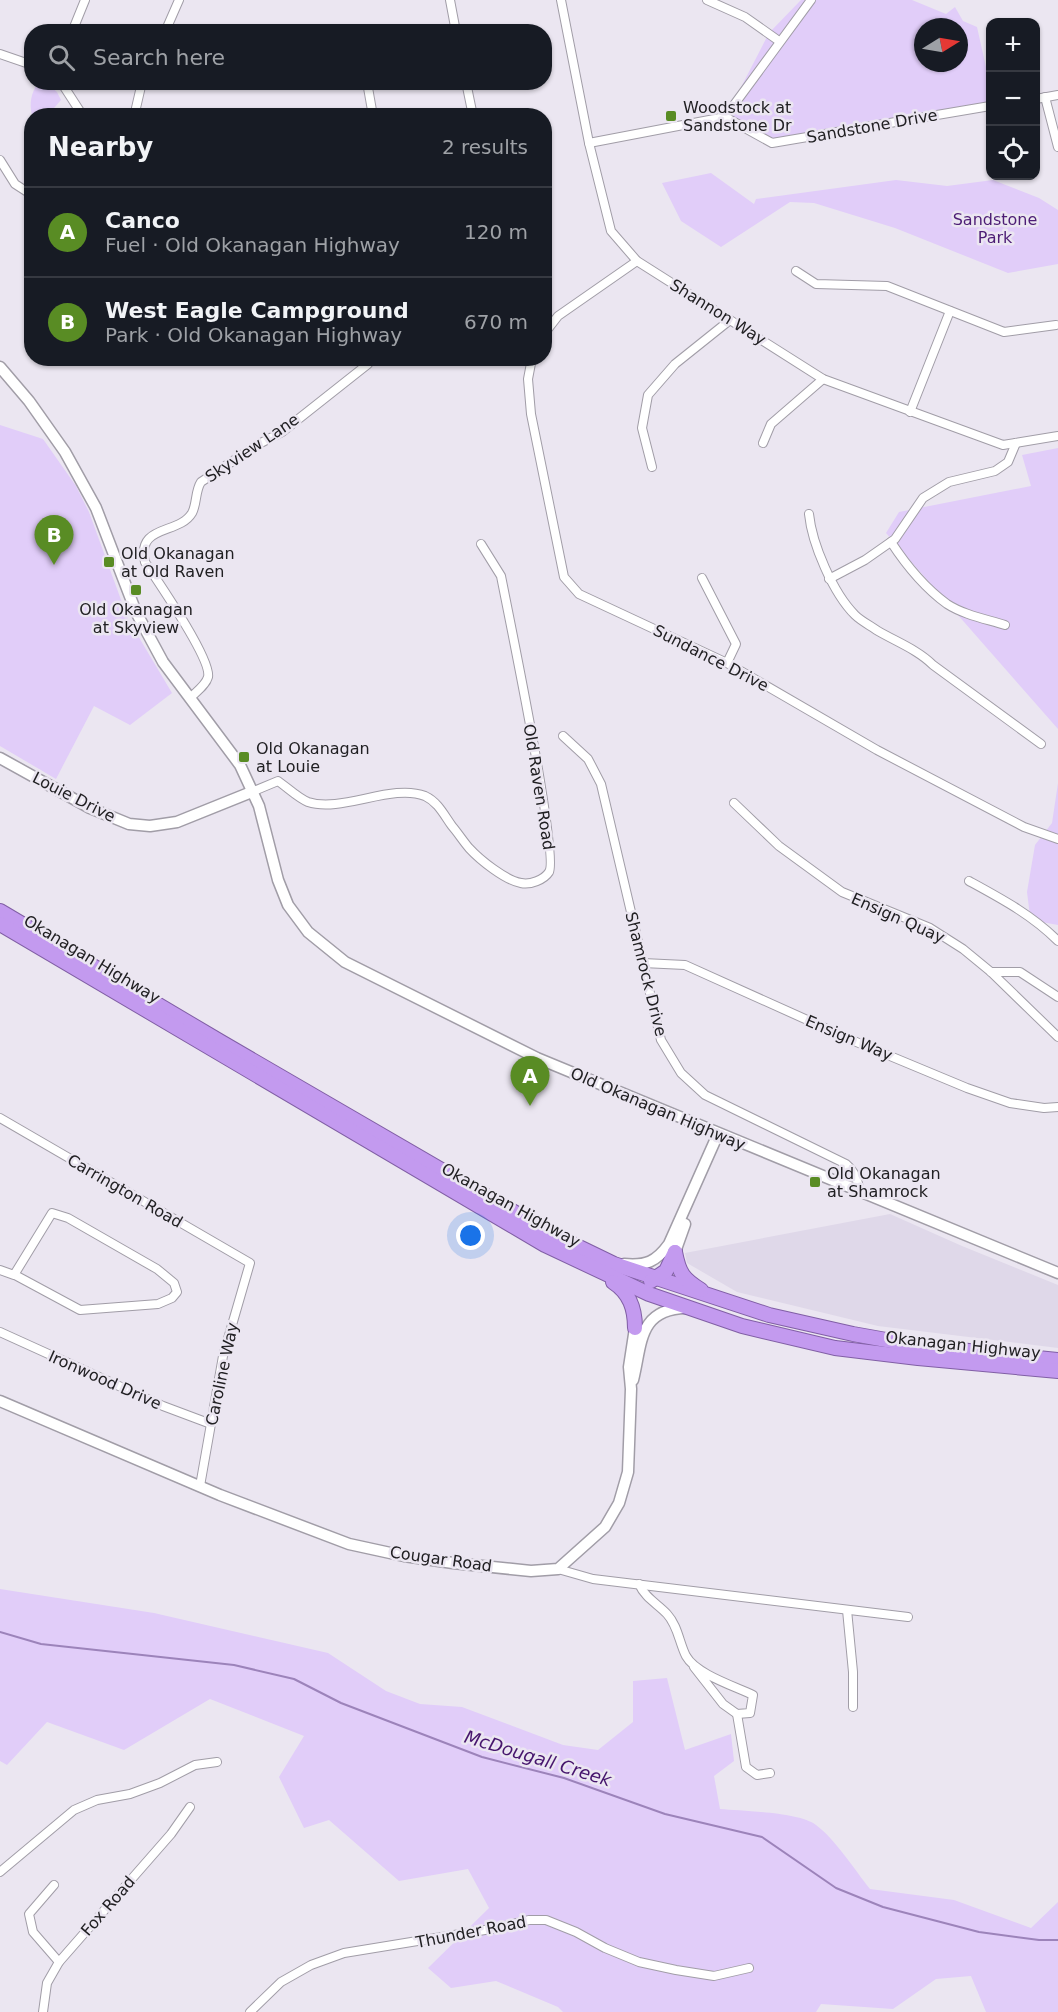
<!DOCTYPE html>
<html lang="en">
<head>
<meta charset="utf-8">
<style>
	:root { --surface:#171b24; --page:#242831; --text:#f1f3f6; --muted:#9ea1a6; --line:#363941; --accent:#598c24 }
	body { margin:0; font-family:"DejaVu Sans",sans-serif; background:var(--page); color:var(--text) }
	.controls { position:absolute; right:18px; top:18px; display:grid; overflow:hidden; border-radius:12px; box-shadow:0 2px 4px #0004 }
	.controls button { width:54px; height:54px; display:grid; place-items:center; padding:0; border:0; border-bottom:2px solid var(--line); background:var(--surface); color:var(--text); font:30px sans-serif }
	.compass { position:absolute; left:914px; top:18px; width:54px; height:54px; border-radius:50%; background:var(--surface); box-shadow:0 2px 4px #0004; rotate:79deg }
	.you { position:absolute; left:471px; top:1236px; width:21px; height:21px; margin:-15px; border:4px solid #fff; border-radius:50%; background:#1a73e8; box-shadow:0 0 0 9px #1a73e833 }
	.badge { display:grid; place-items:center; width:39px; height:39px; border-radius:50%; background:var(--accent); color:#fff; font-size:20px; font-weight:700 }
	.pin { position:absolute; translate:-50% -50px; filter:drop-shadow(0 2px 3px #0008) }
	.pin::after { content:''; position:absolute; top:32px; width:21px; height:18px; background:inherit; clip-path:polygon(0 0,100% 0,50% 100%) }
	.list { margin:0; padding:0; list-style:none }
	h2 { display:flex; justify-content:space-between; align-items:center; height:78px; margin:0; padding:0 24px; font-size:26px }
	h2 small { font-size:20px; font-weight:400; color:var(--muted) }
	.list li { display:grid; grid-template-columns:39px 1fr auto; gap:18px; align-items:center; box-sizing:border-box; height:90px; padding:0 24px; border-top:2px solid var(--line) }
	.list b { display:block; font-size:22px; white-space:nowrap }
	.list p { margin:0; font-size:20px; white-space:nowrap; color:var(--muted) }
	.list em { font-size:20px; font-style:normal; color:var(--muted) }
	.icon { flex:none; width:33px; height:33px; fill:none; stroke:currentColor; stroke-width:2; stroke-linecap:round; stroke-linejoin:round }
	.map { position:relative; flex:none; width:1058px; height:2012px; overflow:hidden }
	.search { position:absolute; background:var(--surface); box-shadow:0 2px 4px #0004; left:24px; top:24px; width:528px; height:66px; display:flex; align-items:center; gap:15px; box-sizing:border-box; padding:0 21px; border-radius:24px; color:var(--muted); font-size:22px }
	.panel { position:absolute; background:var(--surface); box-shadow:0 2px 4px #0004; left:24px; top:108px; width:528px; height:258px; border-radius:24px }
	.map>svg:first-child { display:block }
	.built { fill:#dfd8e9 }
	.green { fill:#e1cdf9; fill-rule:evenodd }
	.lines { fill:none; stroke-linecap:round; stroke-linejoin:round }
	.stream { stroke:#9c83ba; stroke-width:2 }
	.minor-casing { stroke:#a19da7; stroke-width:10 }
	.tertiary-casing { stroke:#a19da7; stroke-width:13 }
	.trunk-casing { stroke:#815fa5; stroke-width:16 }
	.minor { stroke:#fff; stroke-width:8 }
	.tertiary { stroke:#fff; stroke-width:10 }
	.trunk { stroke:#c39aef; stroke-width:14 }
	.poi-dot { fill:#598c24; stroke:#ebe6f1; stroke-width:2 }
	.labels { text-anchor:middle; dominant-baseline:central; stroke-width:5; stroke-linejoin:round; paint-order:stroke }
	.poi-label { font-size:16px; fill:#212023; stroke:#ebe6f1; text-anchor:start }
	.street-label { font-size:16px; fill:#212023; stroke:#ebe6f1 }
	.park-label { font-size:16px; fill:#4d1d75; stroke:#ebe6f1 }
	.water-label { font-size:18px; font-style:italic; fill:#46156d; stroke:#ebe6f1 }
</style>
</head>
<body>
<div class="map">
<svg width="1058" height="2012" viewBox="0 0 1058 2012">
	<rect width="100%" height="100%" fill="#ebe6f1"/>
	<!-- built -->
	<path class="built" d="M890 1214 962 1246 1058 1285V1348L878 1326 737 1292 687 1263 685 1253Z"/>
	<!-- green -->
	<g class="green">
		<path d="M801 0H912L946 14 955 7 963 21 977 27 990 85V107L779 141 724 120 769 33ZM923 27H959V63H923Z"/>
		<path d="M46 83 57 92 61 100 48 115H32C29 104 31 93 38 83Z"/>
		<path d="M711 173 754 204 756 199 896 180 947 186 993 180 1039 198 1058 210V264L1008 273 895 228 814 203 790 202 721 247 681 221 662 183Z"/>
		<path d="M0 425 43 439 76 486 89 512 128 619 172 693 130 725 94 706 56 779 0 746Z"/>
		<path d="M1058 448V729L886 533 899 512 1031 486 1022 455Z"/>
		<path d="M1058 783V925L1036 921 1030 916 1027 892 1035 845 1052 823Z"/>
		<path d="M0 1589 154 1613 328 1653 386 1691 420 1704 462 1707 563 1745 598 1750 633 1722V1681L667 1678 685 1750 731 1734 734 1761 714 1776 720 1809C743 1811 799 1812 816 1825 834 1838 855 1870 870 1889L954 1900 1031 1928 1058 1902V2012H986L971 1976 936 1979 893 2009 821 2004 816 2012H563L558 2007 496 1981 451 1988 428 1968 489 1908 468 1869 399 1881 329 1820 304 1828 279 1777 304 1736 210 1699 124 1750 47 1722 7 1765 0 1761Z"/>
	</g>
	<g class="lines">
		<!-- stream -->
		<path class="stream" d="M0 1632 41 1644 234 1665 294 1679 341 1703 482 1757 564 1778 665 1814 762 1837 836 1888 883 1907 979 1932 1039 1940H1058"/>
		<!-- minor casing -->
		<g class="minor-casing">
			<g id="minor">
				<path d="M450 0 456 32"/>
				<path d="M561 0 589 143 611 231 637 261 823 379 1003 445 1058 436"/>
				<path d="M707 0 745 17 779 41"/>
				<path d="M72 32 85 0"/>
				<path d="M165 32 179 0"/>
				<path d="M0 54 32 65"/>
				<path d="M61 82 83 116"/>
				<path d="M367 82 373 116"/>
				<path d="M466 82 473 116"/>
				<path d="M1045 97 1058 147"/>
				<path d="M1036 99 1058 95"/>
				<path d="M137 116 136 108 142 82"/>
				<path d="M725 117 772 143 990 106"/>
				<path d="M589 143 725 117 811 0"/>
				<path d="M0 160 15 184 32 195"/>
				<path d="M796 271 816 284 887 286 1004 332 1056 325"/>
				<path d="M544 334 558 316 637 261"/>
				<path d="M532 358 528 379 531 414 564 577 579 594 727 663 877 750 1024 827 1058 839"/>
				<path d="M910 412 950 311"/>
				<path d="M763 443 771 424 823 379"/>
				<path d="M652 467 642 428 648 395 675 364 730 320"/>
				<path d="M809 514C812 544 833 593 855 615 861 621 871 626 878 631 897 642 918 650 933 665L1041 744"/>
				<path d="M891 542C906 565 925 588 947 604 964 615 986 619 1005 625"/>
				<path d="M702 578 736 644 727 663"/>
				<path d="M829 579 865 560 895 539 923 498 949 482 995 471 1008 462 1016 443"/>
				<path d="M190 698C196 692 206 685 208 677 212 660 157 580 145 562 136 524 179 535 192 513 197 504 195 491 201 482L257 445 282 432 368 364 372 358"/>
				<path d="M563 736 588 759 601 784 661 1040 681 1073 705 1095 846 1164C855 1172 859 1180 859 1192"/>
				<path d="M254 791 278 781C288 788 298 798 308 802 342 813 392 783 425 796 438 802 444 815 452 826 458 833 463 841 469 848 480 860 505 880 521 883 530 885 544 880 549 872 559 857 508 612 501 576L481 544"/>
				<path d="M734 803 779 846 842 892 930 928 963 949 991 972 1058 1037"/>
				<path d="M969 881C1002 899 1032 915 1058 941"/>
				<path d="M643 963 685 965 854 1041 967 1088 1010 1103 1044 1108 1058 1107"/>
				<path d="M991 972H1020L1058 997"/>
				<path d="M0 1118 250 1263 223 1356 200 1486"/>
				<path d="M0 1270 14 1275 52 1213 68 1218 157 1269 174 1283 177 1292 172 1298 158 1304 80 1310 15 1275"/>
				<path d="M0 1332 163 1406 211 1424"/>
				<path d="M558 1569 593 1579 908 1617"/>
				<path d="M639 1584C645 1598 658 1604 667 1614 678 1626 679 1642 686 1656 696 1674 734 1686 753 1695L750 1713 737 1714 723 1704 694 1667"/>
				<path d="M847 1610 853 1672V1707"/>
				<path d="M737 1714 746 1767 757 1775 770 1773"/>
				<path d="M0 1872 74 1810 97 1800 130 1794 160 1783 195 1765 217 1762"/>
				<path d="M54 1885 29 1914 33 1932 59 1962"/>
				<path d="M43 2012 47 1983 59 1962 171 1834 190 1807"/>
				<path d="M250 2012 281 1982 311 1965 344 1953 497 1928 529 1920H546L576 1932 605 1948 639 1962 676 1970 714 1976 749 1968"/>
			</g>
		</g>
		<!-- tertiary casing -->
		<g class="tertiary-casing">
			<g id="tertiary">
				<path d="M0 367 29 401 65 452 96 508 136 612 163 662 240 765 259 806 278 880 288 905 308 932 345 962 537 1058 1058 1273"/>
				<path d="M0 758 90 808 129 824 150 826 177 822 254 791"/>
				<path d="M675 1252 685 1224"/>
				<path d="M624 1264C646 1266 656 1262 669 1244L718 1134"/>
				<path d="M633 1380C642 1344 638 1309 686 1308"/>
				<path d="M0 1401 220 1495 349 1544 404 1556 453 1563 531 1571 558 1569 605 1527 619 1503 628 1472 631 1389 629 1367 635 1328"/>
			</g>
		</g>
		<!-- trunk casing -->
		<g class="trunk-casing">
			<g id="trunk">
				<path d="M0 911 221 1042 550 1233 614 1264 769 1315 853 1334 920 1346 1058 1360"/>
				<path d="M0 924 545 1245 649 1294 742 1326 835 1348 918 1358 1058 1371"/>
				<path d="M675 1252C679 1273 683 1279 701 1290"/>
				<path d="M651 1281 666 1271 675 1252"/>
				<path d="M613 1282C630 1293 635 1309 635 1328"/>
			</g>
		</g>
		<!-- minor -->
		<use href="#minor" class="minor"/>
		<!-- tertiary -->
		<use href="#tertiary" class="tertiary"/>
		<!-- trunk -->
		<use href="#trunk" class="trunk"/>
	</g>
	<!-- markers -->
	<g class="poi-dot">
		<rect x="665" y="110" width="12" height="12" rx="3"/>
		<rect x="103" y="556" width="12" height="12" rx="3"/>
		<rect x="130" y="584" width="12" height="12" rx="3"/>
		<rect x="238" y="751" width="12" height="12" rx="3"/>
		<rect x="809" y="1176" width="12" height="12" rx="3"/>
	</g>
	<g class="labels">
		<!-- poi labels -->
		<g class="poi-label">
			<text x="683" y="107">Woodstock at<tspan x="683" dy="18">Sandstone Dr</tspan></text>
			<text x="121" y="553">Old Okanagan<tspan x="121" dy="18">at Old Raven</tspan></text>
			<text x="136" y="609" text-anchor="middle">Old Okanagan<tspan x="136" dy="18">at Skyview</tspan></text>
			<text x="256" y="748">Old Okanagan<tspan x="256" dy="18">at Louie</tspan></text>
			<text x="827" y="1173">Old Okanagan<tspan x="827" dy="18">at Shamrock</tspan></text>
		</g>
		<!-- street labels -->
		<g class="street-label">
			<text transform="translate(872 126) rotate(-10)">Sandstone Drive</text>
			<text transform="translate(718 312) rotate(32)">Shannon Way</text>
			<text transform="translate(252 448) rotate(-34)">Skyview Lane</text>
			<text transform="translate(711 658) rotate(27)">Sundance Drive</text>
			<text transform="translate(539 787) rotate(81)">Old Raven Road</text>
			<text transform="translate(74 797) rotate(27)">Louie Drive</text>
			<text transform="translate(898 918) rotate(24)">Ensign Quay</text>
			<text transform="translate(92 959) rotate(31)">Okanagan Highway</text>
			<text transform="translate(646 974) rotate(76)">Shamrock Drive</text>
			<text transform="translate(849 1038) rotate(23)">Ensign Way</text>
			<text transform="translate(658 1109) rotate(23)">Old Okanagan Highway</text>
			<text transform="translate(125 1191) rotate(30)">Carrington Road</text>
			<text transform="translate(511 1205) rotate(29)">Okanagan Highway</text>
			<text transform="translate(963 1345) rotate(6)">Okanagan Highway</text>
			<text transform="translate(222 1374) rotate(-78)">Caroline Way</text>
			<text transform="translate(105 1380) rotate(24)">Ironwood Drive</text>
			<text transform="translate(441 1559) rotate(8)">Cougar Road</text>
			<text transform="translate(108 1906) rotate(-49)">Fox Road</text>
			<text transform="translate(471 1932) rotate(-11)">Thunder Road</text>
		</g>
		<!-- park labels -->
		<g class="park-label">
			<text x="995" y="219">Sandstone<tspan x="995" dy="18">Park</tspan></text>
		</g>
		<!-- water labels -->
		<g class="water-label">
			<text transform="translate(538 1758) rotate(17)">McDougall Creek</text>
		</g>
	</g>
</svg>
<div class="controls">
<button>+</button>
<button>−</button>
<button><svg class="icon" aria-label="locate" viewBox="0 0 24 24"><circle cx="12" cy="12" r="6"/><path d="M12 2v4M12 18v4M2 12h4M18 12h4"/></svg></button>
</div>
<svg class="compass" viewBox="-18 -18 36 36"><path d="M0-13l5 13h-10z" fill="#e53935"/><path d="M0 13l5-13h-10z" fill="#9ea1a6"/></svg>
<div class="you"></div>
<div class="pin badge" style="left:530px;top:1106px">A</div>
<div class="pin badge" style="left:54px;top:565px">B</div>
<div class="search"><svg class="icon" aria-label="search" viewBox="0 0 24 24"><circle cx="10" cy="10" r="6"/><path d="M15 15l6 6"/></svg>Search here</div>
<section class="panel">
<h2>Nearby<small>2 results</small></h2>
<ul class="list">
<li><span class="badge">A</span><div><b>Canco</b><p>Fuel · Old Okanagan Highway</p></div><em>120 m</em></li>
<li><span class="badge">B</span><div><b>West Eagle Campground</b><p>Park · Old Okanagan Highway</p></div><em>670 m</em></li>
</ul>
</section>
</div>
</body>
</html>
